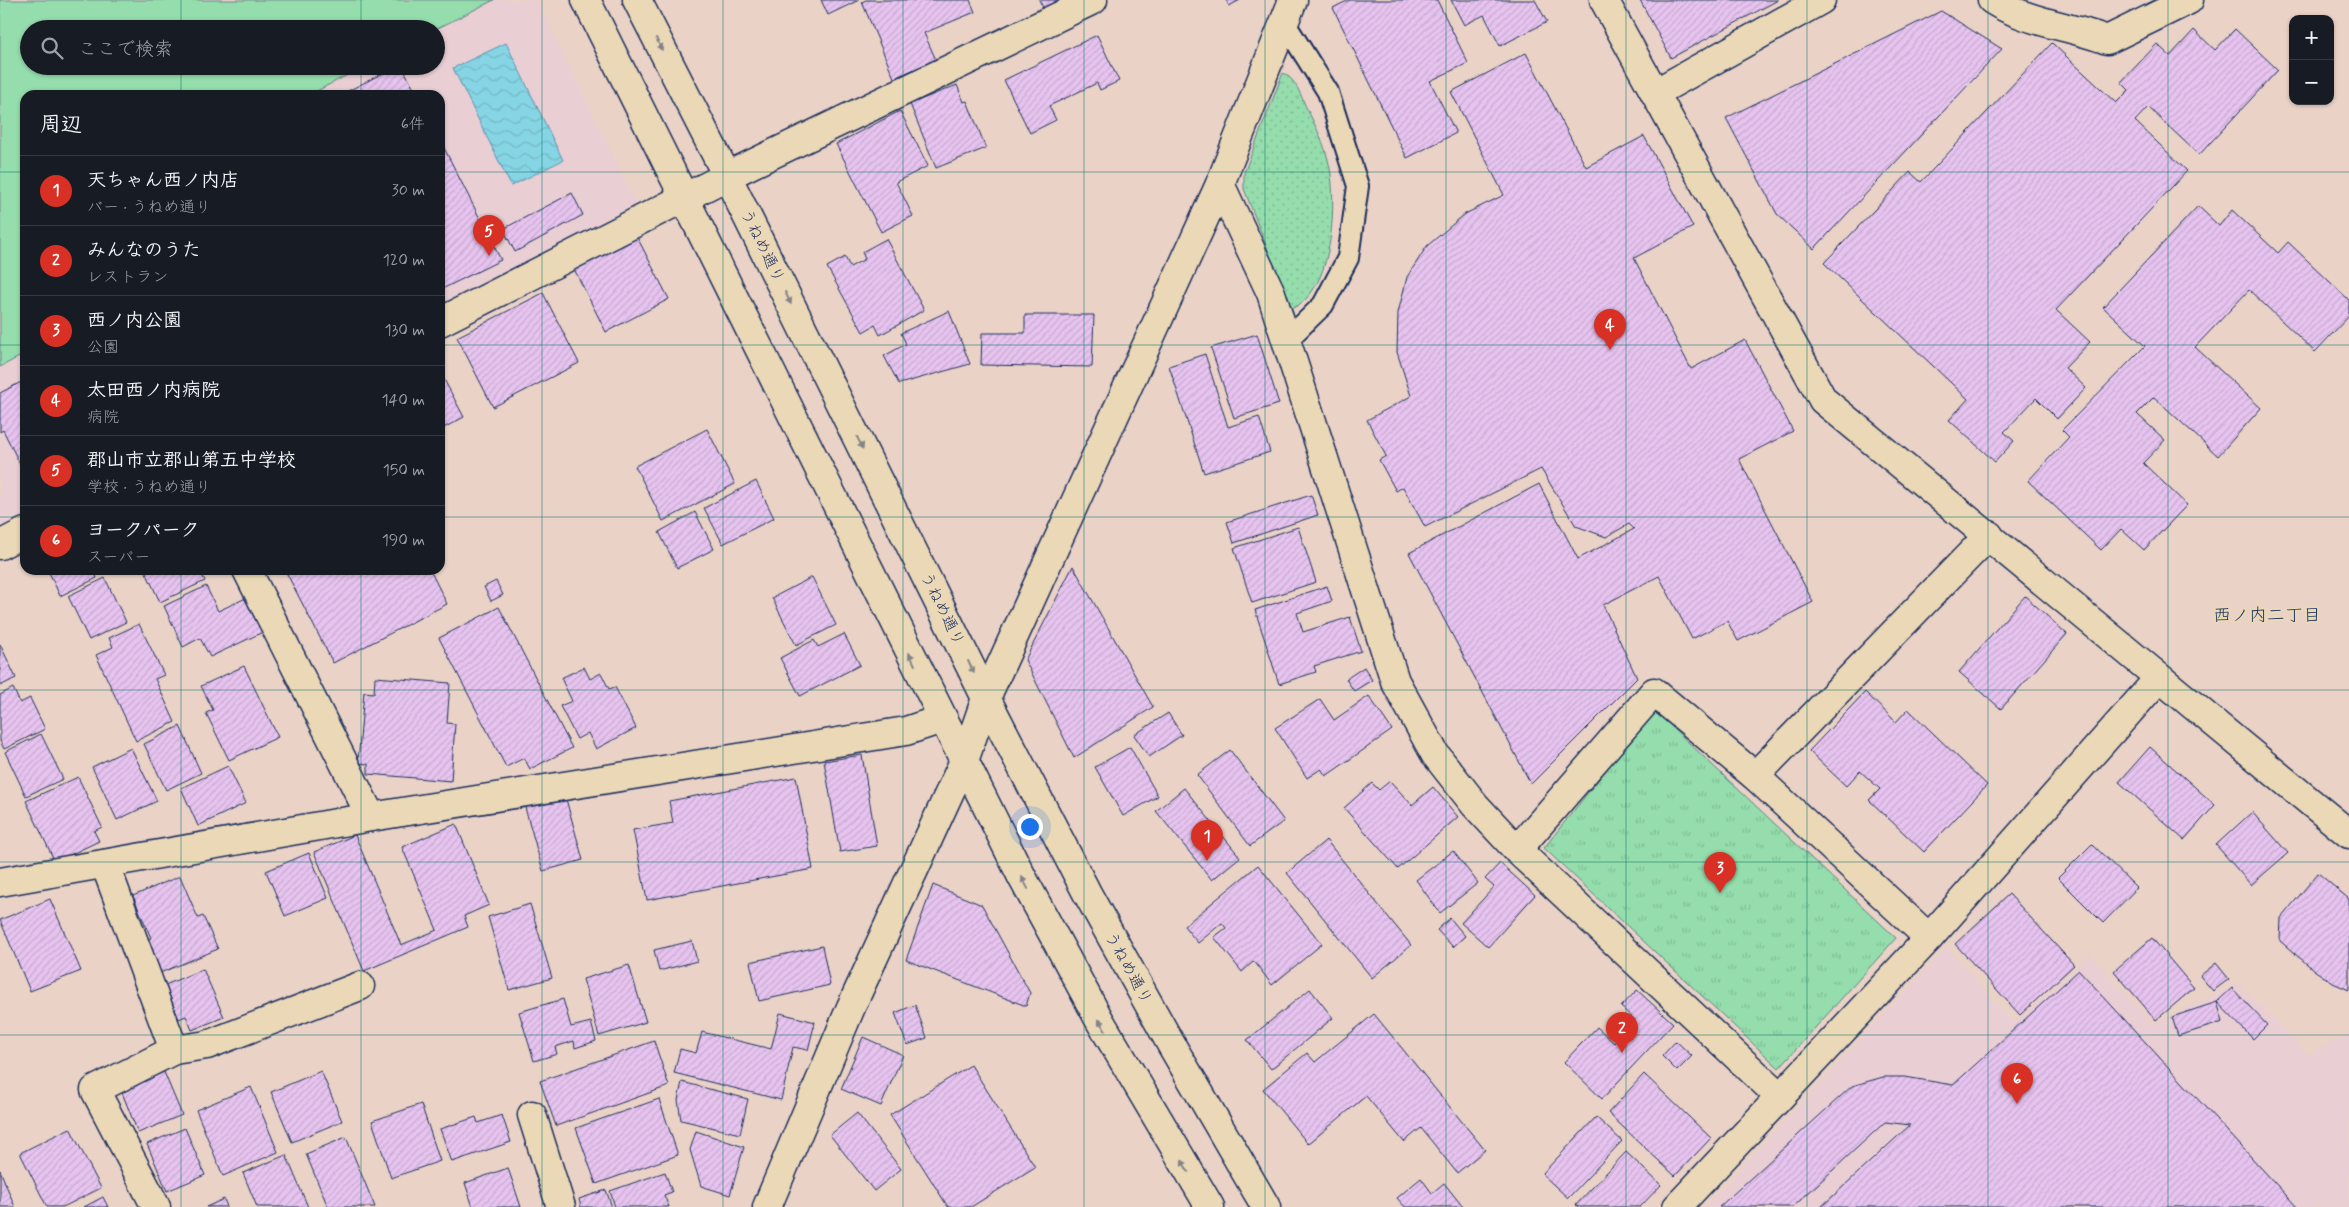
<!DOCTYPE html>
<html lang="ja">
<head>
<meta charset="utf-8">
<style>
	:root { --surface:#171b24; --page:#242831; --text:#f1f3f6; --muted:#9ea1a6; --line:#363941; --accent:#d93025 }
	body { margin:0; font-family:Mynerve,"Klee One",sans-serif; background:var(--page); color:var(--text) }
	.controls { position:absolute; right:15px; top:15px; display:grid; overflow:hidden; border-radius:10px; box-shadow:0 1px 4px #0004 }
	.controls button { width:45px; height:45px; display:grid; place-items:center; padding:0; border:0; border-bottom:1px solid var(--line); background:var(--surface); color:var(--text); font:25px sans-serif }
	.you { position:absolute; left:1029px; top:826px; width:18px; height:18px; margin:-12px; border:4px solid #fff; border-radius:50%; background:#1a73e8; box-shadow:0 0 0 8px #1a73e833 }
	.badge { display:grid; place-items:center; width:32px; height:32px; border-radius:50%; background:var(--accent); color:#fff; font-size:16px; font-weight:700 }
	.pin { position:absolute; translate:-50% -41px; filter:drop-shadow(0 1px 2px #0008) }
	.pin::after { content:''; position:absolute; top:26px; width:18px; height:15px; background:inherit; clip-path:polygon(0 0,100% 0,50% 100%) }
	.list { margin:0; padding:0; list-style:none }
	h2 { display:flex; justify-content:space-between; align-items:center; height:65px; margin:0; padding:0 20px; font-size:21px }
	h2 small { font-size:16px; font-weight:400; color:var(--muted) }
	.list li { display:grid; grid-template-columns:32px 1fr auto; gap:15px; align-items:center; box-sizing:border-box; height:70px; padding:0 20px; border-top:1px solid var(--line) }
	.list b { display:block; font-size:19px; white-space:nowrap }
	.list p { margin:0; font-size:16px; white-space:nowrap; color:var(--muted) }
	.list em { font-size:16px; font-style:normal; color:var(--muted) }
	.icon { flex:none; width:28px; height:28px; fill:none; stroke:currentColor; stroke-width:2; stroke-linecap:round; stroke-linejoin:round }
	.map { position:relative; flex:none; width:2349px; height:1207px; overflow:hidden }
	.search { position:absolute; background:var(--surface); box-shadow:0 1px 4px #0004; left:20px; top:20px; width:425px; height:55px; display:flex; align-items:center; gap:12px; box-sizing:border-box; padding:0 18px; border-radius:28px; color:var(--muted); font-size:19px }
	.panel { position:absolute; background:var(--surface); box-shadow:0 1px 4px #0004; left:20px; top:90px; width:425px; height:485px; border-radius:15px }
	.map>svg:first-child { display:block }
	.built { fill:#e9ced3; fill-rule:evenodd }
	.grass { fill:url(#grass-dots); stroke:#588685 }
	.park { fill:url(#park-tufts); stroke:#588685 }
	.garden { fill:#95ddac; stroke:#588685 }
	.water { fill:url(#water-waves); stroke:#5b93ae }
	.building { fill:url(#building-hatch); stroke:#1b2f5e }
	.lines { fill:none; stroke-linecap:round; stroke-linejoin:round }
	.lane-casing { stroke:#1b2f5e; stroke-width:24 }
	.street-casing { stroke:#1b2f5e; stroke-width:31 }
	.secondary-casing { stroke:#1b2f5e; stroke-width:31 }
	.lane { stroke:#ebd8b6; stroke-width:20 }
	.street { stroke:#ebd8b6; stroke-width:28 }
	.secondary { stroke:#ebd8b6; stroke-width:28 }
	.oneway { fill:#83848a }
	.grid { fill:none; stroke:#0f766e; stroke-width:1; stroke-opacity:0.55 }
	.labels { text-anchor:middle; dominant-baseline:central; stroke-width:4; stroke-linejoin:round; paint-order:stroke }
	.street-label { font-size:16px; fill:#1b2f5e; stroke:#ebd8b6 }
	.neighbourhood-label { font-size:18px; fill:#1b2f5e; stroke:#ebd8b6 }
</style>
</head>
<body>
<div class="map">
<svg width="2349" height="1207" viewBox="0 0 2349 1207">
	<defs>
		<pattern id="grass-dots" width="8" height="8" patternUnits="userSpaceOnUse" patternTransform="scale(1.25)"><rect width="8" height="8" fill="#95ddac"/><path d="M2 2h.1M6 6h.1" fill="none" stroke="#80be96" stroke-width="1.8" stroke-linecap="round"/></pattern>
		<pattern id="park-tufts" width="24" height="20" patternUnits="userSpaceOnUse" patternTransform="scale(1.25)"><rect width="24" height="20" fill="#95ddac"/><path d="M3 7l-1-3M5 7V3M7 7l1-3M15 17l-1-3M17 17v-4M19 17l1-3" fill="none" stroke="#80be96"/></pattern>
		<pattern id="water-waves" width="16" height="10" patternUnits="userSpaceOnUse" patternTransform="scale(1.25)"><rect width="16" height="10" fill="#86d5e4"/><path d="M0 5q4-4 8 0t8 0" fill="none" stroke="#73b7c6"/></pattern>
		<pattern id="building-hatch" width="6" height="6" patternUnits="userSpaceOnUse" patternTransform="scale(1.25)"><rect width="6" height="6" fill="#e7c4ef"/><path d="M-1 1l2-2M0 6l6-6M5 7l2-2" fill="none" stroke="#c6a9cf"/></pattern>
	</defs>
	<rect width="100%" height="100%" fill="#ead2c7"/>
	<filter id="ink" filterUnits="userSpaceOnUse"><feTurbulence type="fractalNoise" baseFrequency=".02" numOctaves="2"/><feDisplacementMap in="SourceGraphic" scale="10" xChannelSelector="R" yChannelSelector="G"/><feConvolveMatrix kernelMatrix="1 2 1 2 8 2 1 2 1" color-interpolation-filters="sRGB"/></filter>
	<g filter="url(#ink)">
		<!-- built -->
		<g class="built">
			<path d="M0 0H537L637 207 440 306V95H25V515L0 528ZM29 29H436V66H29Z"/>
			<path d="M1947 947 2013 1023 2090 955 2153 1025 2238 983 2308 1055 2349 1035V1207H1705Z"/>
		</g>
		<!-- grass -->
		<path class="grass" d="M1283 73C1296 79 1300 94 1306 107 1317 128 1328 151 1331 175 1336 212 1332 293 1291 309L1244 189V173Z"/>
		<!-- park -->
		<path class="park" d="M1654 710 1896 938 1779 1068 1544 848Z"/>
		<!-- garden -->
		<path class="garden" d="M0 0H494L436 29H29V66H365L309 95H25V354L0 367Z"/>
		<!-- water -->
		<path class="water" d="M506 43 563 160 511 186 453 68Z"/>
		<!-- building -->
		<g class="building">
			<path d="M821 0H859L828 15Z"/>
			<path d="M866 0H970L975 12 924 33 936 60 894 78 862 2Z"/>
			<path d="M1039 0H1062L1044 9Z"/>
			<path d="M1226 0H1240L1229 6Z"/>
			<path d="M1349 0H1437L1468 63 1430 81 1456 133 1407 158 1333 8Z"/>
			<path d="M1451 0H1535L1547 22 1500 46 1484 15 1464 25Z"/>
			<path d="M1640 0H1778L1671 58Z"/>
			<path d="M1941 11 2002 49 1814 249 1777 214 1726 118Z"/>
			<path d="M2235 29 2278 70 2199 155 2148 107 2135 121 2187 171 2056 310 2090 342 2065 368 2086 388 2057 419 2036 398 2004 432 2014 441 1995 462 1949 420 1968 399 1824 263 1910 172 1921 182 2052 43 2116 103 2129 90 2121 82 2157 44 2170 56 2194 30 2215 50Z"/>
			<path d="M1097 35 1119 81 1100 90 1097 83 1049 106 1056 120 1030 133 1004 80Z"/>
			<path d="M1526 53 1586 167 1644 136 1693 227 1634 258 1691 369 1745 340 1793 431 1739 459 1813 602 1738 641 1727 621 1692 639 1659 576 1603 605 1637 678 1531 784 1409 553 1539 484 1578 559 1634 529 1629 524 1606 537 1576 526 1541 469 1425 527 1403 487 1396 491 1379 460 1386 456 1367 420 1411 396 1397 352 1398 313 1407 277 1427 246 1465 214 1504 195 1451 92Z"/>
			<path d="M397 66H402L417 95H340Z"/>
			<path d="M957 85 964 102 967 101 986 148 936 168 910 104Z"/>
			<path d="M900 111 928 166 896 182 913 216 881 232 836 144Z"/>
			<path d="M440 140 501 260 440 290Z"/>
			<path d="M572 193 583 215 515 252 503 229Z"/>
			<path d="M2198 206 2219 226 2232 210 2278 253 2288 242 2349 300V316L2315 352 2249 290 2195 347 2261 408 2218 456 2154 397 2137 414 2165 440 2143 463 2187 505 2144 550 2121 529 2101 550 2028 481 2069 437 2062 430 2145 346 2103 307Z"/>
			<path d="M637 237 669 299 606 332 574 269Z"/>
			<path d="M886 239 924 310 880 335 875 325 863 332 827 267 845 257 850 267 865 259 862 252Z"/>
			<path d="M543 293 579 363 493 407 457 337Z"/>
			<path d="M949 311 970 364 899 384 884 356 906 344 901 333Z"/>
			<path d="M1025 315H1094L1092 367 981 365 982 333H1025Z"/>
			<path d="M1257 334 1279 404 1234 418 1211 348Z"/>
			<path d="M1205 354 1228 427 1259 417 1270 452 1204 473 1169 366Z"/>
			<path d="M440 372 464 417 440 430Z"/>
			<path d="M25 380V474L3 430 0 432V393Z"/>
			<path d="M707 429 735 484 663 521 635 466Z"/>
			<path d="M756 481 774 518 723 544 704 508Z"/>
			<path d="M1311 495 1318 515 1234 543 1227 522Z"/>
			<path d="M695 512 714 549 677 568 659 532Z"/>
			<path d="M1298 527 1316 582 1252 603 1234 548Z"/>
			<path d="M1073 566 1153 707 1074 758 1025 660Z"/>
			<path d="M48 570H94L97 578 60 596Z"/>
			<path d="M145 570H200L205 581 160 602Z"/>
			<path d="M285 570H430L447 604 333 663Z"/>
			<path d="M812 577 836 625 796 645 772 598Z"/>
			<path d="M105 578 126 622 89 640 68 596Z"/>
			<path d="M496 581 503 595 491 601 484 587Z"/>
			<path d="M206 586 218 611 246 598 263 632 210 657 200 638 183 647 164 606Z"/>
			<path d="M1327 586 1332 601 1297 613 1303 632 1350 617 1361 651 1314 666 1316 672 1279 684 1255 610Z"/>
			<path d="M2025 596 2067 634 2001 709 1959 672Z"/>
			<path d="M499 607 572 748 530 769 524 758 506 767 439 638Z"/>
			<path d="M139 624 164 675 155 679 175 722 136 741 96 655 113 647 109 638Z"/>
			<path d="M844 634 860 665 800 696 780 658 814 640 818 647Z"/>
			<path d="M0 644 16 678 0 686Z"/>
			<path d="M244 666 278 737 229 760 206 713 213 710 201 686Z"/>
			<path d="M584 667 590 679 601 673 609 689 615 687 636 728 596 749 588 733 577 739 560 706 572 701 561 678Z"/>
			<path d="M1364 667 1372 680 1354 691 1346 679Z"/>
			<path d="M375 677 450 683 447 723 455 724 451 781 368 774V764L358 763 364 692 374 693Z"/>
			<path d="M13 688 20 703 30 698 45 729 4 749 0 741V695Z"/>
			<path d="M1865 692 1896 722 1908 709 1987 785 1924 852 1869 800 1880 789 1860 771 1846 786 1809 751Z"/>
			<path d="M1369 696 1392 730 1326 776 1321 769 1307 778 1275 728 1320 699 1334 720Z"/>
			<path d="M1168 713 1182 735 1149 757 1134 735Z"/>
			<path d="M180 726 201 773 166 790 144 744Z"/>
			<path d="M41 734 63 779 26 796 5 752Z"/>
			<path d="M1130 747 1158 796 1123 816 1095 767Z"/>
			<path d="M2150 747 2215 805 2184 840 2119 782Z"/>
			<path d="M131 748 157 801 117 820 92 767Z"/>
			<path d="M1230 750 1284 821 1250 846 1197 775Z"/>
			<path d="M862 755 877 846 840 852 824 761Z"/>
			<path d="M228 766 246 803 198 826 181 788Z"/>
			<path d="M78 777 102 827 94 831 99 841 55 862 26 801Z"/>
			<path d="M796 777 813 869 647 900 633 830 673 823 669 801Z"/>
			<path d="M1390 781 1412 805 1433 787 1458 817 1398 869 1344 808 1372 783 1379 790Z"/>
			<path d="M1184 788 1240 857 1212 880 1156 811Z"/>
			<path d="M564 792 583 860 543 871 524 804Z"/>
			<path d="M2252 812 2288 853 2251 885 2216 845Z"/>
			<path d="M456 824 489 905 464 916 468 927 364 971 314 852 355 835 401 945 437 930 402 847Z"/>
			<path d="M1326 840 1411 945 1372 978 1287 873Z"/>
			<path d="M2092 844 2137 888 2103 923 2058 878Z"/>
			<path d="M1453 851 1478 883 1440 913 1416 880Z"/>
			<path d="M309 853 328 898 285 916 266 871Z"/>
			<path d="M1500 863 1535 895 1488 947 1461 923 1494 887 1485 879Z"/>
			<path d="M1258 865 1322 944 1272 985 1254 961 1242 972 1214 937 1226 928 1222 923 1198 943 1184 926Z"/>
			<path d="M2318 873 2349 899V990L2333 983 2314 970 2280 941 2281 918Z"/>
			<path d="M180 876 198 918 203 916 218 949 160 973 146 940 151 938 133 896Z"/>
			<path d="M933 885 982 905 1030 993 1026 1006 906 960Z"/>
			<path d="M2009 894 2074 965 2020 1015 1955 944Z"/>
			<path d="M50 899 81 971 30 991 0 920Z"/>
			<path d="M530 904 552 978 509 990 488 917Z"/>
			<path d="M1450 918 1465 936 1453 947 1437 930Z"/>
			<path d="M2152 938 2194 988 2156 1020 2114 971Z"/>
			<path d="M692 941 697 961 659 971 654 950Z"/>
			<path d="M822 946 830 985 759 1001 750 962Z"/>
			<path d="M2216 963 2229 979 2213 991 2200 976Z"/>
			<path d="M629 965 646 1022 599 1036 583 979Z"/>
			<path d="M203 969 224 1017 192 1030 186 1016 179 1019 165 985Z"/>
			<path d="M2079 970 2297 1207H1821L1910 1125 1885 1122 1793 1207H1719L1852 1086 1883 1077H1905L1953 1085Z"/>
			<path d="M2232 988 2267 1025 2253 1039 2217 1002Z"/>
			<path d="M1310 989 1333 1018 1271 1069 1247 1040Z"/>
			<path d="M1637 990 1673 1023 1602 1099 1564 1062 1597 1027 1614 1043 1635 1020 1621 1007Z"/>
			<path d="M563 999 571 1027 591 1022 596 1041 575 1048 574 1041 555 1047 557 1054 534 1061 519 1012Z"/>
			<path d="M2217 1002 2223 1022 2178 1036 2172 1017Z"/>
			<path d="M915 1005 927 1038 907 1045 895 1013Z"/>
			<path d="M780 1013 815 1022 808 1050 793 1047 781 1100 674 1073 680 1049 696 1053 702 1032 771 1049Z"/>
			<path d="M1374 1014 1485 1150 1457 1173 1421 1128 1404 1142 1366 1096 1308 1144 1263 1089 1307 1053 1315 1062Z"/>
			<path d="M863 1037 903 1055 881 1106 841 1089Z"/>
			<path d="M654 1041 669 1086 556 1126 540 1081Z"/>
			<path d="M1676 1041 1692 1056 1677 1071 1662 1056Z"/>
			<path d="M971 1065 1035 1167 971 1207H948L890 1115Z"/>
			<path d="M321 1071 342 1121 292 1142 271 1092Z"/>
			<path d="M164 1072 182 1115 138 1133 121 1090Z"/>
			<path d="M1644 1074 1711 1138 1675 1176 1608 1113Z"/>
			<path d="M682 1082 748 1099 740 1134 681 1120 678 1100Z"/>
			<path d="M251 1087 278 1152 223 1176 196 1110Z"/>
			<path d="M659 1099 678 1155 596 1184 576 1128Z"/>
			<path d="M421 1104 440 1161 391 1178 372 1121Z"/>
			<path d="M857 1113 901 1169 874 1191 830 1135Z"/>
			<path d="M502 1115 511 1142 452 1162 440 1129 476 1117 478 1123Z"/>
			<path d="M1596 1117 1622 1141 1568 1198 1542 1174Z"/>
			<path d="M70 1128 101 1188 63 1207H47L20 1153Z"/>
			<path d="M185 1128 205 1175 167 1191 147 1144Z"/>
			<path d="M696 1131 744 1147 730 1195 701 1186 690 1150Z"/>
			<path d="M346 1137 375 1207H328L306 1154Z"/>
			<path d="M1626 1152 1661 1185 1640 1207H1578L1576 1205Z"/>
			<path d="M286 1155 308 1207H257L243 1173Z"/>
			<path d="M508 1168 521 1207H473L465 1183Z"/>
			<path d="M0 1170 15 1207H0Z"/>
			<path d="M665 1172 672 1192 664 1195 669 1207H615L610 1191Z"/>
			<path d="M1421 1178 1432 1193 1444 1183 1463 1207H1405L1397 1198Z"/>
			<path d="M606 1190 612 1207H581L579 1199Z"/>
			<path d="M103 1197 108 1207H84Z"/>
			<path d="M224 1199 227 1207H206Z"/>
		</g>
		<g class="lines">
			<!-- lane casing -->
			<g class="lane-casing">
				<path id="lane" d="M1284 22 1328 92 1358 186 1348 258 1323 305 1287 340"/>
			</g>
			<!-- street casing -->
			<g class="street-casing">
				<g id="street">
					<path d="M1604 0 1823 400 2349 834"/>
					<path d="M1992 0C2026 22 2070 26 2107 40L2189 0"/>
					<path d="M1655 93 1821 0"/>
					<path d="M1220 184 1271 293 1395 681 1435 754 1475 805 1517 850 1779 1096"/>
					<path d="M440 322 727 176 1093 0"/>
					<path d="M0 545 25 532"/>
					<path d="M247 570 371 817"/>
					<path d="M1755 776 1989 535"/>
					<path d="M1517 850 1654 692 1755 776 1929 938"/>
					<path d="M105 864 174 1050 95 1090 156 1207"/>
					<path d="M0 882 371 817 906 731 942 719"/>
					<path d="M174 1050 207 1045 360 986"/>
					<path d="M532 1115 561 1207"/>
					<path d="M1677 1207 1929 938 2159 678"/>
				</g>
			</g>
			<!-- secondary casing -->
			<g class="secondary-casing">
				<g id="secondary">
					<path d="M586 0 1022 877 1100 1021 1210 1207"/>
					<path d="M637 0 727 176 986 698 1087 893 1172 1046 1266 1207"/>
					<path d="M767 1207 851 1007 964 761 986 698 1220 184 1293 0"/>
				</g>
			</g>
			<!-- lane -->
			<use href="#lane" class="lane"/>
			<!-- street -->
			<use href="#street" class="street"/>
			<!-- secondary -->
			<use href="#secondary" class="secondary"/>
		</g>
		<!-- one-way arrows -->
		<defs><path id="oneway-solid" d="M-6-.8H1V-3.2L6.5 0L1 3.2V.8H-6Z" transform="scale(1.25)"/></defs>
		<g class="oneway">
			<use href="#oneway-solid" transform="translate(659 44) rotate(63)"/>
			<use href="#oneway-solid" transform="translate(788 298) rotate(64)"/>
			<use href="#oneway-solid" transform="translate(860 443) rotate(64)"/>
			<use href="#oneway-solid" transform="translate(912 659) rotate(-116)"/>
			<use href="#oneway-solid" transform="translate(971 667) rotate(64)"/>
			<use href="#oneway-solid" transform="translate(1025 883) rotate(-118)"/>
			<use href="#oneway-solid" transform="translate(1102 1025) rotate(-120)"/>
			<use href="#oneway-solid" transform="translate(1185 1166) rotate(-120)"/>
		</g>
	</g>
	<!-- grid -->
	<path class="grid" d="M181 0V29M361 0V29M542 0V1207M723 0V1207M903 0V1207M1084 0V1207M1265 0V1207M1446 0V1207M1626 0V1207M1807 0V1207M1988 0V1207M2168 0V1207M181 66V95M361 66V95M0 172H25M440 172H2349M0 345H25M440 345H2349M0 517H25M440 517H2349M181 570V1207M361 570V1207M0 690H2349M0 862H2349M0 1035H2349"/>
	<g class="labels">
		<!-- street labels -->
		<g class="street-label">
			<text transform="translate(762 246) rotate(64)">うねめ通り</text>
			<text transform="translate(942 609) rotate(64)">うねめ通り</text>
			<text transform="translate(1128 968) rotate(61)">うねめ通り</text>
		</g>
		<!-- neighbourhood labels -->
		<g class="neighbourhood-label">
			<text x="2267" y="616">西ノ内二丁目</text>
		</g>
	</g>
</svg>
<div class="controls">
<button>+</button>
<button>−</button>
</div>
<div class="you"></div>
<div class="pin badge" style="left:1207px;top:861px">1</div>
<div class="pin badge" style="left:1622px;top:1053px">2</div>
<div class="pin badge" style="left:1720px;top:893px">3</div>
<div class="pin badge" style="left:1610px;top:350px">4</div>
<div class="pin badge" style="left:489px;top:256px">5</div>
<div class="pin badge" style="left:2017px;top:1104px">6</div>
<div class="search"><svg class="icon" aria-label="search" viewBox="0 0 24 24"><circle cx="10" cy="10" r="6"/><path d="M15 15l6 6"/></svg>ここで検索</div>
<section class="panel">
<h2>周辺<small>6件</small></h2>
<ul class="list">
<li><span class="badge">1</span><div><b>天ちゃん西ノ内店</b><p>バー · うねめ通り</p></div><em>30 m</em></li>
<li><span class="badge">2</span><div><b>みんなのうた</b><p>レストラン</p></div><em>120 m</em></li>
<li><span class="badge">3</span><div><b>西ノ内公園</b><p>公園</p></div><em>130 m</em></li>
<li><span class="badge">4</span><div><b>太田西ノ内病院</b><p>病院</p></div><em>140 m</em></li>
<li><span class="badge">5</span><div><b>郡山市立郡山第五中学校</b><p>学校 · うねめ通り</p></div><em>150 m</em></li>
<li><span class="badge">6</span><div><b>ヨークパーク</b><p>スーパー</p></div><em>190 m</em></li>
</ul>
</section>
</div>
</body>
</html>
